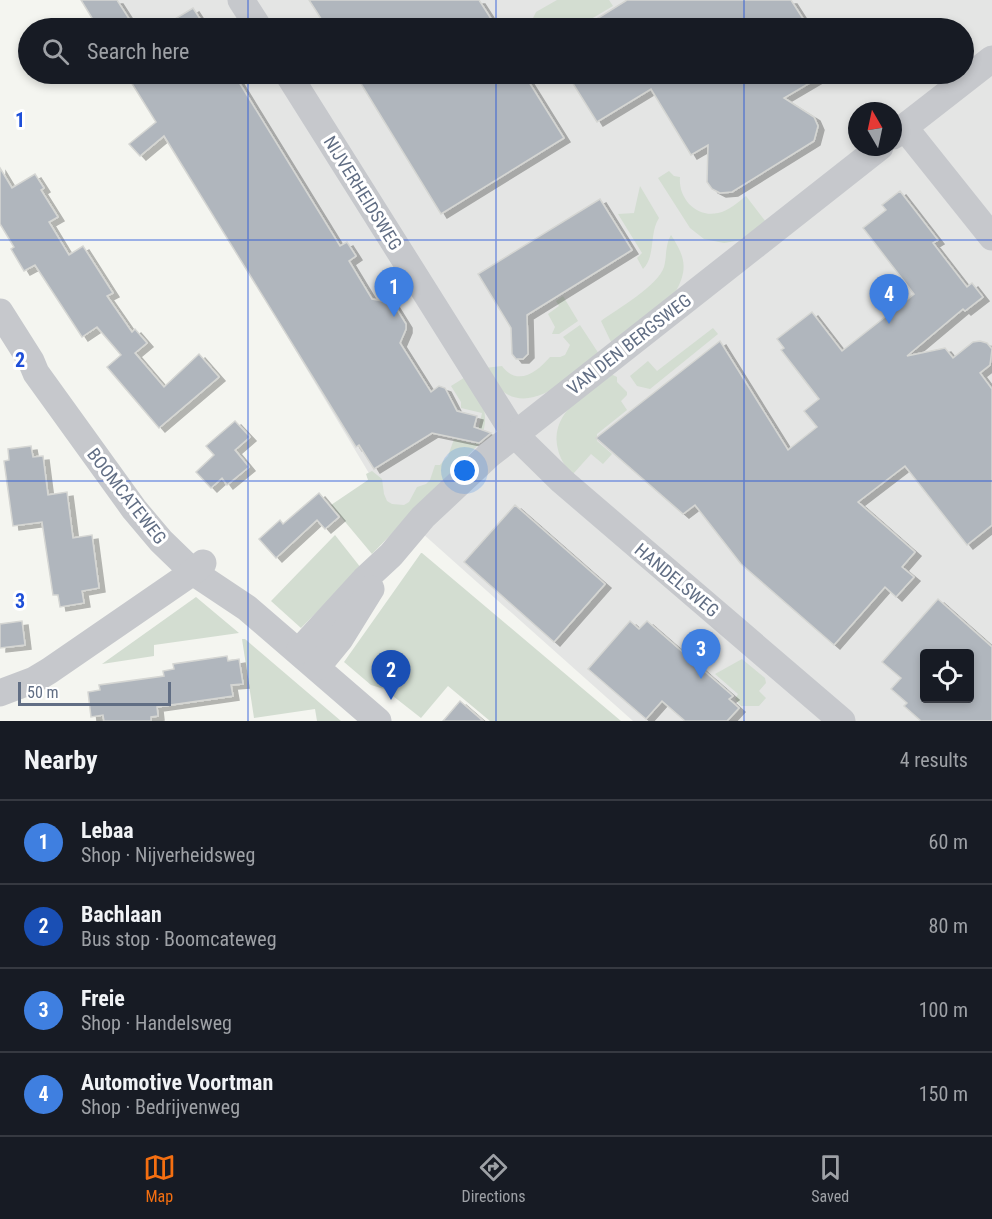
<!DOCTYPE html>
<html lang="en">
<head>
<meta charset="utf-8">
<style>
	:root { --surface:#171b24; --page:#20242c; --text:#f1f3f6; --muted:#9ea1a6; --line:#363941; --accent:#f46f11 }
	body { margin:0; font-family:"Roboto Condensed",sans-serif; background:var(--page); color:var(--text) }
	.controls { position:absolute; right:18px; bottom:18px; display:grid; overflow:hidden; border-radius:6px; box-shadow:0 3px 9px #0003 }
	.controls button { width:54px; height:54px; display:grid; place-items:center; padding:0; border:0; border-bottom:2px solid var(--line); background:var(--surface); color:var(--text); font:30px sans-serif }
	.compass { position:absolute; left:848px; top:102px; width:54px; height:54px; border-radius:50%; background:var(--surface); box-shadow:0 3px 9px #0003; rotate:351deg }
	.scale { position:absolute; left:18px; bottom:15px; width:153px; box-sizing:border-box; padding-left:6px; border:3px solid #616e84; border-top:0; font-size:16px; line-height:21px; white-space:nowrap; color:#616e84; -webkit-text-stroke:4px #fff; paint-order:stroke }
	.you { position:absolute; left:465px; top:471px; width:21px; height:21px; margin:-15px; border:4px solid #fff; border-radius:50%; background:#1a73e8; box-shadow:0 0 0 9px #1a73e833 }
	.badge { display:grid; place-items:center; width:39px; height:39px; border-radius:50%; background:var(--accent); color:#fff; font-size:20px; font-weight:700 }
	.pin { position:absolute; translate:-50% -50px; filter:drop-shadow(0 2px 3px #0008) }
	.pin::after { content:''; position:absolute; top:32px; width:21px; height:18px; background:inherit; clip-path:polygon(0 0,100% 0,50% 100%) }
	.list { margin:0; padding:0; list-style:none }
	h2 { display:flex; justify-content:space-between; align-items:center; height:78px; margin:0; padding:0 24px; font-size:26px }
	h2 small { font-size:20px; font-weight:400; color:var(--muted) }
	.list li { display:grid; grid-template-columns:39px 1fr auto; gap:18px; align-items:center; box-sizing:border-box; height:84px; padding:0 24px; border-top:2px solid var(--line) }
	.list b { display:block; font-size:22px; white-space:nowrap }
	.list p { margin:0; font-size:20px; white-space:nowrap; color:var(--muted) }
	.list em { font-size:20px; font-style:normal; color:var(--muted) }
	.icon { flex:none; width:33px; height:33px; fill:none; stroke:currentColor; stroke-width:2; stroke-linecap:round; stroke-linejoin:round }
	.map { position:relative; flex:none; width:992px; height:721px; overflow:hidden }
	.search { position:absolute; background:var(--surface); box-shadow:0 3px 9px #0003; left:18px; right:18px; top:18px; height:66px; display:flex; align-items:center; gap:15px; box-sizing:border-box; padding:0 21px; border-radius:33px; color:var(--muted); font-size:22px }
	.sheet { height:414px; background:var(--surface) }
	nav { display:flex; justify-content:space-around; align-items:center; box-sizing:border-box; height:84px; border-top:2px solid var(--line); background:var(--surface); font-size:16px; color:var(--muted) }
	nav a { display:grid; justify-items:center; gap:3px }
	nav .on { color:var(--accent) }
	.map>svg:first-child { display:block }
	.built { fill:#e4e5e4; fill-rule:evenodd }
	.green { fill:#d3ddd1 }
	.building { fill:#b0b6bd; stroke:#d5d6d3; stroke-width:1.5; fill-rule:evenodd; filter:url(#shadow) }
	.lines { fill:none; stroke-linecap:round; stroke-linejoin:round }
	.minor { stroke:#c6c8cc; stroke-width:27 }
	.grid { fill:none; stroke:#1d4ed8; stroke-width:1.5; stroke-opacity:0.55 }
	.labels { text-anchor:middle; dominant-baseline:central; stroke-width:6; stroke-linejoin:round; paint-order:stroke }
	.street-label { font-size:18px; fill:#616e84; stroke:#fff }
	.grid-label { font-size:20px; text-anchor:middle; font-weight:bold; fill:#1d4ed8; stroke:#fff; stroke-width:6; stroke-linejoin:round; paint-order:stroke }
</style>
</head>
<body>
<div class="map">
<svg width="992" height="721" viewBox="0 0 992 721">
	<defs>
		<filter id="shadow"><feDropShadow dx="6" dy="4" stdDeviation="0" flood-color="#0004"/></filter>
	</defs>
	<rect width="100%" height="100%" fill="#f4f5f0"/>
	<!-- built -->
	<path class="built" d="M86 0H992V721H633L385 500 130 74H964V28H103ZM857 111H893V147H857ZM924 654H970V698H924Z"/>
	<!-- green -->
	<g class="green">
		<path d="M557 0H609L613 6 576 28H534L532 20 536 12Z"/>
		<path d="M669 171 674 176 680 177C678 198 696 218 718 213 729 211 738 202 746 196L766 222 742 240 724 243 704 239 690 228 658 178Z"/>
		<path d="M640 186 659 218C649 233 656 256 643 269L637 258 642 253 618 214 634 213Z"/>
		<path d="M671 235C684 255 689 268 676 291L612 344 601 321C617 309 658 286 664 267 667 256 665 245 671 235Z"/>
		<path d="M563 296 578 321 559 334H552L555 327 548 314 559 306 556 301Z"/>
		<path d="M580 325 599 354C575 372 533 417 501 390 495 385 490 375 485 368L502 366C518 387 537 372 550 357H560L565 355 570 345 563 337Z"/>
		<path d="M713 328 718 334 650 389 637 386 630 376 648 361 657 371Z"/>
		<path d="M611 374 617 377V382L627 392V395L621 401 627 410 597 434V441L612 454 603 464 591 454 573 474C564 466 559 457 557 445 552 411 588 392 611 374Z"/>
		<path d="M467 376C483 404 491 411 480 443L372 554 331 505 368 480 366 474 372 471 382 479 384 494 387 501 392 504 404 505 409 502 417 487 426 484 430 480 435 465H440L448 456 454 439 475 444 482 413 461 408V402L451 386Z"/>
		<path d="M335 535 361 568 301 628 271 601Z"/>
		<path d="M421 553H422L621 721H490L448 686 421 718 384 689 371 685 344 662Z"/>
		<path d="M196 597 239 633 154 645V656L102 664Z"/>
		<path d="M242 639H245L341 721H317L315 709 254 718Z"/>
		<path d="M742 659 765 678 766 683 759 691 766 698 759 706H741L735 699 738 694 715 674Z"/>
	</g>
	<!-- building -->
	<g class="building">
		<path d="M81 0H117L135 28H98Z"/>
		<path d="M309 0H479L497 28H327Z"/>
		<path d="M627 0H791L809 28H582Z"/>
		<path d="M193 8 206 28H160Z"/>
		<path d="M126 74H234L340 246 347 242 356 256 349 261 372 299 393 303 406 324V329L400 343 431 392 439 386 445 388 457 411 477 416 474 427 491 433 479 443 432 433 374 469 359 445 356 447 164 136 140 156 129 144 156 122Z"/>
		<path d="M355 74H524L564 138 441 214Z"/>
		<path d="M567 74H825L784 98 814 117 818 126 814 141 732 192 720 193 712 189 707 182 708 145 691 155 651 89 597 122Z"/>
		<path d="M0 168 12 188 35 174 44 188 41 190 58 217 49 222 69 255 83 246 113 293 107 296 132 332 135 329 147 343 135 353 164 387 199 354 219 377 159 428 107 367 121 355 97 327 82 337 35 265 24 271 11 249 14 247 0 224Z"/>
		<path d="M900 191 938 240 933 243 967 287 972 283 983 297 965 311 963 309 907 356 945 348 953 358 973 342 980 341 987 343 992 349 990 365 980 373 992 389V525L967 545 905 466 858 502 915 552 902 567 914 577 896 597 885 587 834 645 741 564 695 505 683 514 596 438 720 341 788 450 817 427 804 411 819 399 781 350 784 348 777 339 812 312 842 351 914 294 863 228 886 210 882 205Z"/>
		<path d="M600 199 632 250 527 315 528 354 523 359H516L512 354 511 328 478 274Z"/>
		<path d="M235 421 250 437 235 450 249 467 227 485 222 478 211 488 196 472 214 455 206 446Z"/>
		<path d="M31 446 33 457 43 456 48 495 67 492 73 538 92 535 99 588 82 591 84 603 60 607 58 595H53L42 522 13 526 4 461 9 460 8 449Z"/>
		<path d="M319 493 339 517 325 529 317 520 276 558 259 539 280 520 283 524Z"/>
		<path d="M515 505 605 584 554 642 464 562Z"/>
		<path d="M938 599 992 647V721H921L904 706 907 703 891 689 901 678 882 662ZM924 654H969V699H924Z"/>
		<path d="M22 621 25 645 0 648V624Z"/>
		<path d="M630 621 639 629 647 621 733 696 729 699 739 708 727 721H685L662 701 646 719 588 669Z"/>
		<path d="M227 656 228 661 239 659 243 684 231 685 233 696 157 707 158 716 151 717V721H104L103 715 91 717 88 692 100 690 99 685 164 676 163 671 174 669 173 664Z"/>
		<path d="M460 701 483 721H443Z"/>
	</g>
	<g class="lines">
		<!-- minor -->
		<g class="minor">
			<path d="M241 0 259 28"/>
			<path d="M288 74 515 435 562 481 842 721"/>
			<path d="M904 127 992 237"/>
			<path d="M893 136 992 59"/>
			<path d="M0 312 31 361 36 373 134 509 161 541 193 572 247 608 378 721"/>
			<path d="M299 651 364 580 391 555 423 517 489 455 880 147"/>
			<path d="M317 667 340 639 371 589"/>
			<path d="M0 693 34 680 49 671 193 572 203 563"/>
		</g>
	</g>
	<!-- grid -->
	<path class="grid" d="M248 0V28M496 0V28M744 0V28M248 74V721M496 74V721M744 74V721M0 240H992M0 481H992"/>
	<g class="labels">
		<!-- street labels -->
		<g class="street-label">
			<text transform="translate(363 193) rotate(58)">NIJVERHEIDSWEG</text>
			<text transform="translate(629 344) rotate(-38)">VAN DEN BERGSWEG</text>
			<text transform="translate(127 496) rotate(52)">BOOMCATEWEG</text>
			<text transform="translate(677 580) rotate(40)">HANDELSWEG</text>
		</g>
	</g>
	<g class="grid-label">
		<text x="20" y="127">1</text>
		<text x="20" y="367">2</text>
		<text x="20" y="608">3</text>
	</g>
</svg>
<div class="controls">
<button><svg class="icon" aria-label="locate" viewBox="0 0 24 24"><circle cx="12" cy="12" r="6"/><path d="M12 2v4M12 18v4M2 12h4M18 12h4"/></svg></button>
</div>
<svg class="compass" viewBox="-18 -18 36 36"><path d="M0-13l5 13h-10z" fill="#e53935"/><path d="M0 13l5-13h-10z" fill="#9ea1a6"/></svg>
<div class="scale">50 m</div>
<div class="you"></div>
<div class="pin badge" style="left:394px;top:317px;background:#3f7fe0">1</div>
<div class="pin badge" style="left:391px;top:700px;background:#1a4fb4">2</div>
<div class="pin badge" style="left:701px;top:679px;background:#3f7fe0">3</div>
<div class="pin badge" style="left:889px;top:324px;background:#3f7fe0">4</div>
<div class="search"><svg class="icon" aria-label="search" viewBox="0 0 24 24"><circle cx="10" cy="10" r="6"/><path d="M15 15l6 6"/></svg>Search here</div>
</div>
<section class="sheet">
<h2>Nearby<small>4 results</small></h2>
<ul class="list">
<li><span class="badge" style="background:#3f7fe0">1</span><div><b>Lebaa</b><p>Shop · Nijverheidsweg</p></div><em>60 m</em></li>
<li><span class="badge" style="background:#1a4fb4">2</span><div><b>Bachlaan</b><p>Bus stop · Boomcateweg</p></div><em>80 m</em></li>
<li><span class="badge" style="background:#3f7fe0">3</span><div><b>Freie</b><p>Shop · Handelsweg</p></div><em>100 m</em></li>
<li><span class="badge" style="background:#3f7fe0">4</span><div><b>Automotive Voortman</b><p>Shop · Bedrijvenweg</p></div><em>150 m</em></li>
</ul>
</section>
<nav>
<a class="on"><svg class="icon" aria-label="map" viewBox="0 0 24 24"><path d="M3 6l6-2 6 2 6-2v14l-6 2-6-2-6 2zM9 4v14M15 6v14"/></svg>Map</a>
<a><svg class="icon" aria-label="directions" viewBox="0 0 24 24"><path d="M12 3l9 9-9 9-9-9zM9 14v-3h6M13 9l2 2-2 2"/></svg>Directions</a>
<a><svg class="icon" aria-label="saved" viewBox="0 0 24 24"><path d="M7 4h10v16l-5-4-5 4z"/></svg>Saved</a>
</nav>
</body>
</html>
